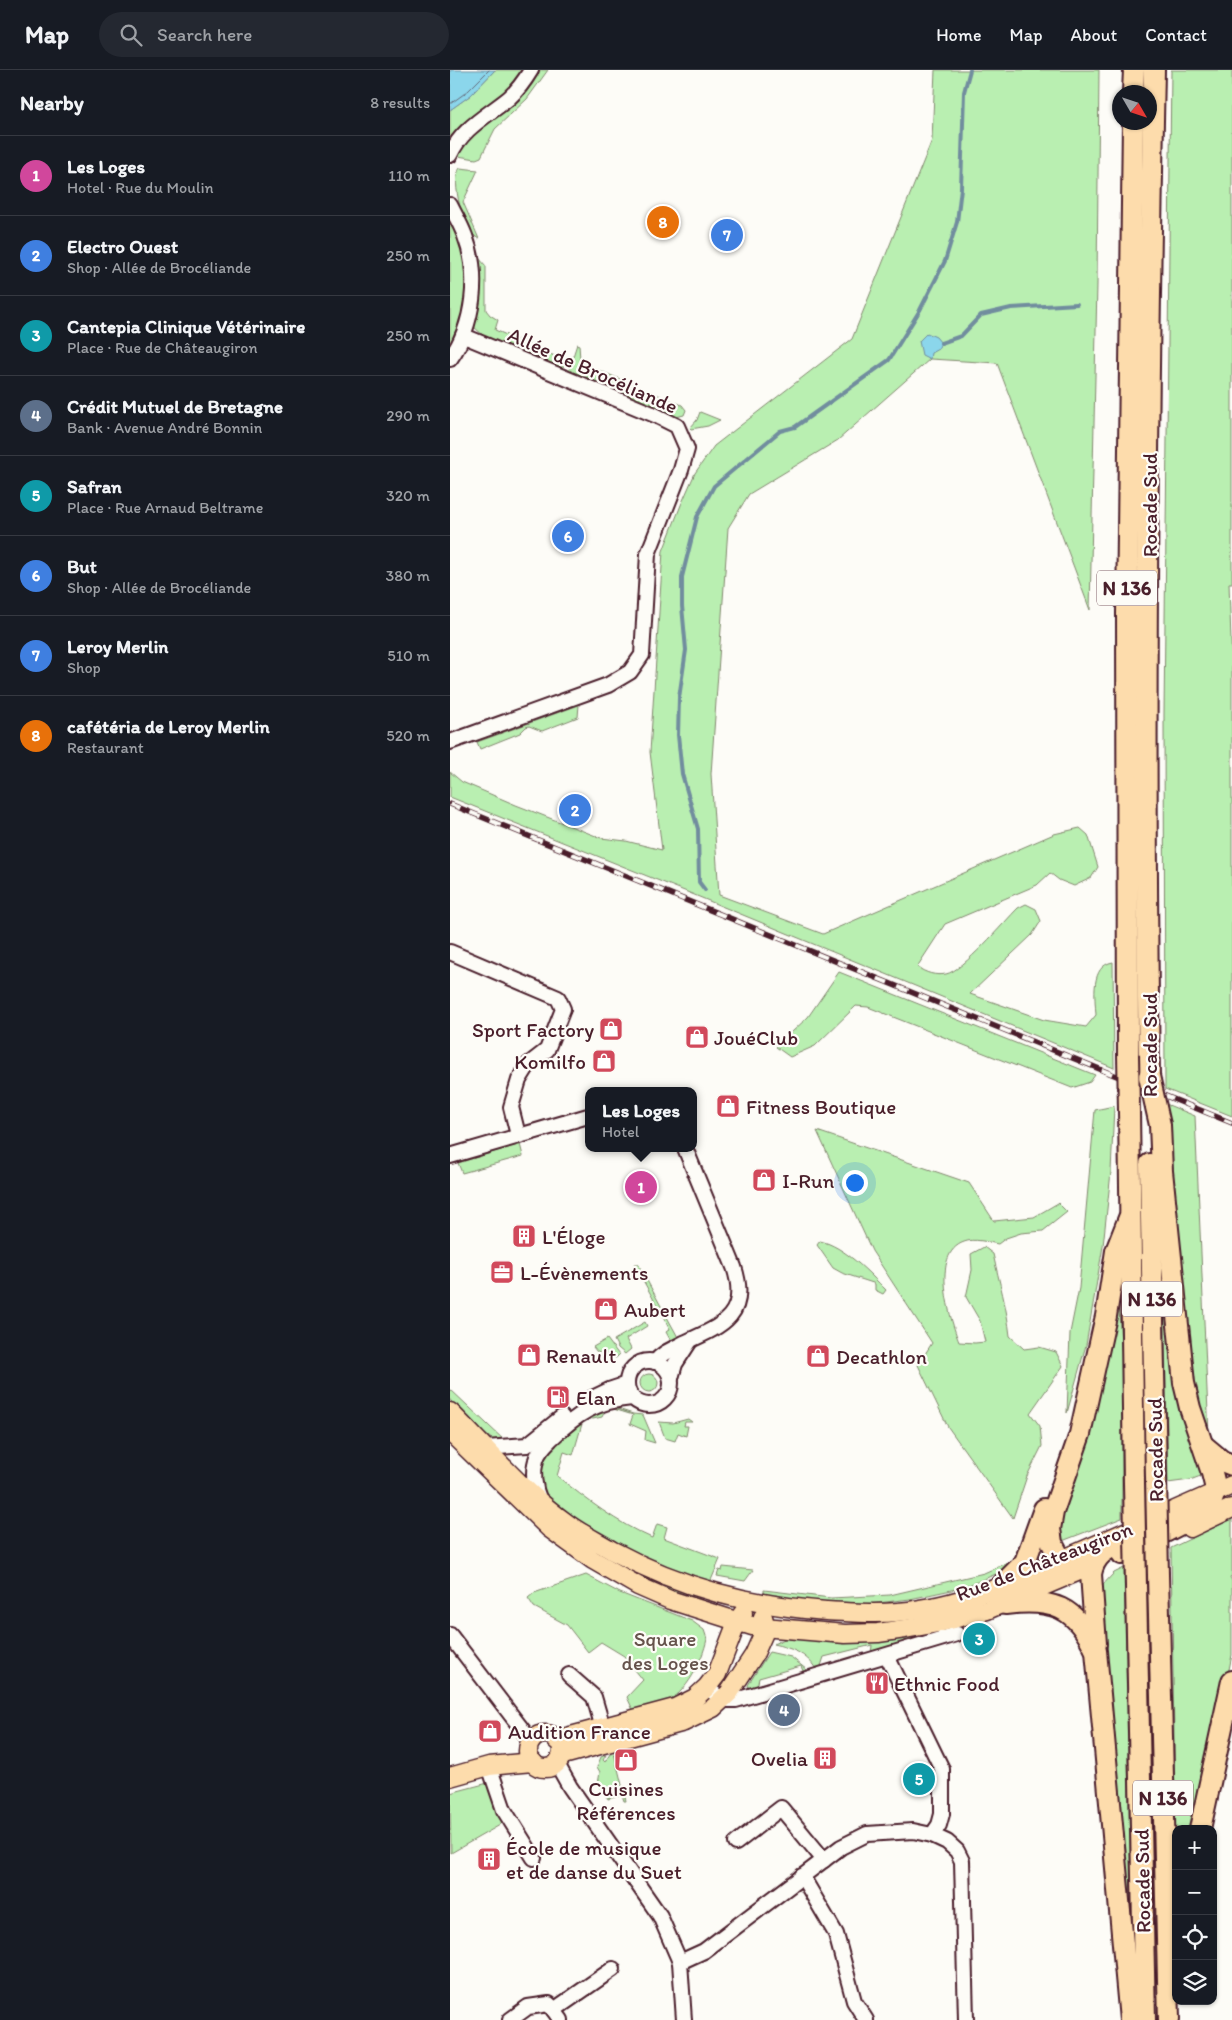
<!DOCTYPE html>
<html lang="en">
<head>
<meta charset="utf-8">
<style>
	:root { --surface:#171b24; --page:#242831; --text:#f1f3f6; --muted:#9ea1a6; --line:#363941; --accent:#d1495b }
	body { margin:0; font-family:Itim,sans-serif; background:var(--page); color:var(--text) }
	.controls { position:absolute; right:15px; bottom:15px; display:grid; overflow:hidden; border-radius:10px; box-shadow:0 1px 4px #0004 }
	.controls button { width:45px; height:45px; display:grid; place-items:center; padding:0; border:0; border-bottom:1px solid var(--line); background:var(--surface); color:var(--text); font:25px sans-serif }
	.compass { position:absolute; left:662px; top:15px; width:45px; height:45px; border-radius:50%; background:var(--surface); box-shadow:0 1px 4px #0004; rotate:129deg }
	.you { position:absolute; left:404px; top:1112px; width:18px; height:18px; margin:-12px; border:4px solid #fff; border-radius:50%; background:#1a73e8; box-shadow:0 0 0 8px #1a73e833 }
	.badge { display:grid; place-items:center; width:32px; height:32px; border-radius:50%; background:var(--accent); color:#fff; font-size:16px; font-weight:700 }
	.pin { position:absolute; translate:-50% -50%; border:2px solid #fff; box-shadow:0 1px 5px #0006 }
	.popup { position:absolute; left:135px; top:1017px; width:112px; height:65px; box-sizing:border-box; display:grid; place-content:center; border-radius:10px; background:var(--surface); filter:drop-shadow(0 1px 4px #0005); font-size:16px; white-space:nowrap; color:var(--muted) }
	.popup b { font-size:19px; color:var(--text) }
	.popup::after { content:''; position:absolute; left:50%; top:100%; margin-left:-10px; border:10px solid transparent; border-top-color:var(--surface) }
	.list { margin:0; padding:0; list-style:none }
	h2 { display:flex; justify-content:space-between; align-items:center; height:65px; margin:0; padding:0 20px; font-size:21px }
	h2 small { font-size:16px; font-weight:400; color:var(--muted) }
	.list li { display:grid; grid-template-columns:32px 1fr auto; gap:15px; align-items:center; box-sizing:border-box; height:80px; padding:0 20px; border-top:1px solid var(--line) }
	.list b { display:block; font-size:19px; white-space:nowrap }
	.list p { margin:0; font-size:16px; white-space:nowrap; color:var(--muted) }
	.list em { font-size:16px; font-style:normal; color:var(--muted) }
	.icon { flex:none; width:28px; height:28px; fill:none; stroke:currentColor; stroke-width:2; stroke-linecap:round; stroke-linejoin:round }
	.map { position:relative; flex:none; width:782px; height:1950px; overflow:hidden }
	header { display:flex; align-items:center; gap:30px; box-sizing:border-box; height:70px; padding:0 25px; background:var(--surface); border-bottom:1px solid var(--line) }
	header strong { font-size:24px }
	nav { display:flex; gap:28px; margin-inline-start:auto; font-size:18px }
	.search { width:350px; height:45px; background:var(--page); display:flex; align-items:center; gap:12px; box-sizing:border-box; padding:0 18px; border-radius:28px; color:var(--muted); font-size:19px }
	main { display:flex }
	aside { flex:1; background:var(--surface) }
	.map>svg:first-child { display:block }
	.green { fill:#b9efb1; stroke:#82876e }
	.water { fill:#8bd6eb; stroke:#718d9e }
	.lines { fill:none; stroke-linecap:round; stroke-linejoin:round }
	.shore { stroke:#646878; stroke-width:1 }
	.stream { stroke:#718d9e; stroke-width:4 }
	.minor-casing { stroke:#4a1f2b; stroke-width:18 }
	.major-casing { stroke:#4a1f2b; stroke-width:21 }
	.highway-casing { stroke:#4a1f2b; stroke-width:24 }
	.minor { stroke:#fdfcf7; stroke-width:14 }
	.major { stroke:#fddcac; stroke-width:18 }
	.highway { stroke:#fddcac; stroke-width:20 }
	.rail-casing { stroke:#4a1f2b; stroke-width:5.5 }
	.rail { stroke:#fdfcf7; stroke-width:4; stroke-dasharray:11; stroke-linecap:butt }
	.highway-bridge-casing { stroke:#4a1f2b; stroke-width:24; stroke-linecap:butt }
	.highway-bridge { stroke:#fddcac; stroke-width:20 }
	.labels { text-anchor:middle; dominant-baseline:central; stroke-width:4.5; stroke-linejoin:round; paint-order:stroke }
	.shield { fill:#fdfcf7; stroke:#806168; stroke-width:1 }
	.shield-label { font-size:20px; font-weight:bold; fill:#4a1f2b }
	.street-label { font-size:21px; fill:#4a1f2b; stroke:#fdfcf7 }
	.poi-label { font-size:21px; fill:#4a1f2b; stroke:#fdfcf7; text-anchor:start }
	.park-label { font-size:21px; fill:#66534c; stroke:#fdfcf7 }
</style>
</head>
<body>
<header>
<strong>Map</strong>
<div class="search"><svg class="icon" aria-label="search" viewBox="0 0 24 24"><circle cx="10" cy="10" r="6"/><path d="M15 15l6 6"/></svg>Search here</div>
<nav><a>Home</a><a>Map</a><a>About</a><a>Contact</a></nav>
</header>
<main>
<aside>
<h2>Nearby<small>8 results</small></h2>
<ul class="list">
<li><span class="badge" style="background:#d1479c">1</span><div><b>Les Loges</b><p>Hotel · Rue du Moulin</p></div><em>110 m</em></li>
<li><span class="badge" style="background:#3f7fe0">2</span><div><b>Electro Ouest</b><p>Shop · Allée de Brocéliande</p></div><em>250 m</em></li>
<li><span class="badge" style="background:#0f9aa8">3</span><div><b>Cantepia Clinique Vétérinaire</b><p>Place · Rue de Châteaugiron</p></div><em>250 m</em></li>
<li><span class="badge" style="background:#5c6f8a">4</span><div><b>Crédit Mutuel de Bretagne</b><p>Bank · Avenue André Bonnin</p></div><em>290 m</em></li>
<li><span class="badge" style="background:#0f9aa8">5</span><div><b>Safran</b><p>Place · Rue Arnaud Beltrame</p></div><em>320 m</em></li>
<li><span class="badge" style="background:#3f7fe0">6</span><div><b>But</b><p>Shop · Allée de Brocéliande</p></div><em>380 m</em></li>
<li><span class="badge" style="background:#3f7fe0">7</span><div><b>Leroy Merlin</b><p>Shop</p></div><em>510 m</em></li>
<li><span class="badge" style="background:#e8710a">8</span><div><b>cafétéria de Leroy Merlin</b><p>Restaurant</p></div><em>520 m</em></li>
</ul>
</aside>
<div class="map">
<svg width="782" height="1950" viewBox="0 0 782 1950">
	<rect width="100%" height="100%" fill="#fdfcf7"/>
	<filter id="ink" filterUnits="userSpaceOnUse"><feTurbulence type="fractalNoise" baseFrequency=".02" numOctaves="2"/><feDisplacementMap in="SourceGraphic" scale="10" xChannelSelector="R" yChannelSelector="G"/><feConvolveMatrix kernelMatrix="1 2 1 2 8 2 1 2 1" color-interpolation-filters="sRGB"/></filter>
	<g filter="url(#ink)">
		<!-- green -->
		<g class="green">
			<path d="M45 0H75L57 22 15 52 0 69V40L21 25Z"/>
			<path d="M87 0H98L77 29 45 59 31 87 26 89 8 86 7 84 22 64 58 37Z"/>
			<path d="M485 0H649L647 214 640 540 547 293 480 289 388 370 299 424 278 458 261 704 269 825 373 864 604 764 630 758 638 765 648 797 641 808 624 816 609 810 600 803 587 815 495 854 467 897C476 903 485 906 496 904 513 901 554 852 568 838L576 834 586 839 591 851 582 865 520 924 594 950 636 957 646 945C645 927 640 896 663 892L664 998 242 824 0 727V702L12 712 66 735 151 768 176 771 212 780 200 682 213 481 231 435 245 403 264 376 402 269 482 70Z"/>
			<path d="M721 0H782V513H779L782 598V1046L715 1019 714 644Z"/>
			<path d="M10 98 28 100 13 132 29 169C13 162 0 110 10 98Z"/>
			<path d="M0 151C20 190 22 238 0 276Z"/>
			<path d="M28 187 36 196V240L40 245 48 250 45 260 114 290 116 293 112 298 36 268 23 256Z"/>
			<path d="M127 274 129 275 130 289 136 295 232 335 236 340 234 345 226 347 118 302Z"/>
			<path d="M250 342 270 350 258 356 241 359 240 358 247 350Z"/>
			<path d="M129 635 128 647 92 661 79 656 76 657 70 663 30 679 27 672Z"/>
			<path d="M389 902 645 1005 640 1012 622 1018 418 937 406 936 365 976 340 987 326 977 358 947Z"/>
			<path d="M716 1034 745 1046 759 1366 756 1360 742 1307 715 1071Z"/>
			<path d="M664 1036 661 1102 653 1176 636 1275 617 1343 620 1263 629 1218 645 1040Z"/>
			<path d="M367 1061 519 1113 544 1151 584 1147 608 1133 617 1142 593 1161 571 1163 556 1168 548 1174C538 1172 524 1168 514 1172 480 1184 500 1249 509 1272L525 1273 535 1272 530 1251 516 1227 522 1200 521 1184 534 1177 543 1184C549 1211 557 1238 560 1266L574 1279 589 1277 606 1282 613 1296 580 1343 590 1356 592 1376 577 1406 563 1448 498 1357 468 1295 482 1273 422 1181Z"/>
			<path d="M70 1074 73 1086 12 1103 8 1093Z"/>
			<path d="M370 1171C394 1176 419 1203 436 1220L433 1224 425 1220V1214L423 1213 392 1203 383 1198 367 1175Z"/>
			<path d="M184 1194H188L229 1269 222 1273 216 1262 220 1259Z"/>
			<path d="M714 1215 756 1404 740 1410 718 1413Z"/>
			<path d="M668 1223 672 1292V1448L607 1473V1444L614 1443Z"/>
			<path d="M195 1252 197 1256 176 1269 181 1279 175 1284 168 1278 164 1270Z"/>
			<path d="M157 1269 169 1285 166 1288 147 1282 143 1277Z"/>
			<circle cx="199" cy="1313" r="9"/>
			<path d="M0 1319 56 1372 43 1370 30 1360 0 1330Z"/>
			<path d="M159 1336 183 1344 193 1345 205 1373 195 1370 196 1361 180 1354 183 1345 157 1337 152 1347 143 1349 134 1347 123 1385 114 1382 107 1406C137 1430 167 1453 202 1468L207 1454 217 1457 214 1468 270 1489 259 1515C219 1502 182 1483 145 1463 128 1454 106 1443 96 1427 85 1410 89 1388 102 1374 118 1358 137 1341 159 1336Z"/>
			<path d="M238 1349 242 1352H235L234 1356H238L236 1366 228 1363 225 1371 215 1368 209 1352 223 1353Z"/>
			<path d="M782 1449V1505L780 1507 782 1511V1585L746 1759H726V1793L721 1478Z"/>
			<path d="M129 1469 251 1526 248 1533 162 1494Z"/>
			<path d="M570 1487 560 1498 527 1512 506 1519 460 1529 420 1534H380L314 1526V1520L381 1528 440 1525 534 1503Z"/>
			<path d="M273 1497 303 1500 295 1511 267 1506 269 1500 272 1501Z"/>
			<path d="M674 1498 682 1882 647 1521 664 1503Z"/>
			<path d="M701 1500 705 1696 698 1698 694 1503Z"/>
			<path d="M136 1505 170 1523 242 1551 254 1560 257 1569C252 1591 237 1624 214 1633 205 1637 193 1638 183 1640L177 1627 193 1610 174 1586 151 1572 138 1582 117 1555 84 1537 78 1528 84 1523Z"/>
			<path d="M492 1559 493 1564 421 1585 422 1575 374 1587 370 1599H366C356 1583 341 1578 323 1574L337 1568H357Z"/>
			<path d="M319 1582 341 1587 357 1600 353 1601 351 1596 309 1608 307 1618 299 1619 298 1615Z"/>
			<path d="M164 1683 176 1731H174L172 1725 158 1729 148 1714 150 1702 147 1697 151 1687 156 1685 153 1690 155 1692 160 1684Z"/>
			<path d="M38 1713 52 1751 50 1755 1 1783 0 1723Z"/>
		</g>
		<!-- water -->
		<g class="water">
			<path d="M0 0H45L21 25 0 40Z"/>
			<path d="M477 263 486 267 491 273 488 279 481 283 480 289 472 285 469 271Z"/>
		</g>
		<g class="lines">
			<!-- shore -->
			<path class="shore" d="M0 34 18 21 39 0"/>
			<!-- stream -->
			<g class="stream">
				<path d="M491 273 511 266 531 245 561 238 627 234"/>
				<path d="M255 820 249 812 248 759 232 704 228 665 229 628 236 580 232 536V507L247 447 264 416 330 361 345 357 439 290 470 240 495 191 507 152 511 118 514 22 520 0"/>
			</g>
			<!-- minor casing -->
			<g class="minor-casing">
				<g id="minor">
					<path d="M0 85C12 58 37 46 59 28 68 20 75 10 81 0"/>
					<path d="M0 135C5 145 11 155 15 166 30 205 24 255 0 289"/>
					<path d="M0 672 158 615 180 602 192 585 198 484 231 400 237 379 227 356 205 345 14 266"/>
					<path d="M0 882 108 928 113 939 97 980 79 994 69 1010 61 1037 68 1065"/>
					<path d="M0 1086 138 1046"/>
					<circle cx="199" cy="1313" r="22"/>
					<path d="M205 1292C213 1282 223 1279 234 1273 272 1256 300 1245 284 1197L235 1078"/>
					<path d="M221 1308 225 1294 240 1271"/>
					<path d="M134 1332 159 1320 177 1314"/>
					<path d="M36 1378 77 1375 112 1347"/>
					<path d="M90 1431C84 1417 82 1404 86 1390 88 1381 96 1374 102 1368 127 1344 146 1331 182 1328"/>
					<path d="M0 1565 81 1671"/>
					<path d="M437 1586 492 1699V1744L489 1755 482 1765"/>
					<path d="M119 1605 144 1627 153 1658"/>
					<path d="M257 1617 272 1630H286L507 1564"/>
					<path d="M107 1694 120 1717 210 1846 230 1892 234 1950"/>
					<path d="M39 1696 54 1740 84 1788"/>
					<path d="M286 1773 331 1738 374 1790"/>
					<path d="M352 1806 386 1864 404 1931 416 1950"/>
					<path d="M230 1892 254 1881 391 1777 417 1764 463 1761 482 1765 497 1772 507 1781 512 1791 516 1950"/>
					<path d="M104 1940 163 1899"/>
					<path d="M60 1950 78 1937 99 1934 111 1950"/>
				</g>
			</g>
			<!-- major casing -->
			<g class="major-casing">
				<g id="major">
					<path d="M0 1342C38 1380 74 1423 118 1454 132 1464 148 1472 163 1481 232 1518 299 1535 376 1541 408 1543 439 1545 470 1539 498 1535 524 1526 550 1517L782 1415"/>
					<path d="M0 1362 99 1458 143 1490 188 1516 220 1530 302 1556 395 1564 428 1563 455 1559 488 1553 537 1540 641 1496"/>
					<path d="M740 1458 782 1438"/>
					<circle cx="95" cy="1681" r="17"/>
					<path d="M106 1670 225 1638 245 1628 257 1617 267 1604 287 1552 293 1543"/>
					<path d="M113 1685 234 1652 263 1638 279 1623 304 1585 316 1558 313 1547"/>
					<path d="M0 1707 39 1696 83 1692"/>
				</g>
			</g>
			<!-- highway casing -->
			<g class="highway-casing">
				<g id="highway">
					<path d="M683 22 684 0"/>
					<path d="M678 984 677 544 683 52"/>
					<path d="M699 1006C694 671 697 335 704 0"/>
					<path d="M679 1041 684 1413"/>
					<path d="M700 1094 706 1407"/>
					<path d="M754 1376 772 1391 782 1395"/>
					<path d="M672 1484 752 1443 761 1433 765 1422V1415L762 1403 740 1338 734 1313 712 1101 710 1055"/>
					<path d="M642 1495 624 1496 611 1490 602 1473 600 1459 603 1442 630 1364 656 1246 666 1181 679 1148"/>
					<path d="M708 1505 719 1950"/>
					<path d="M686 1516 695 1950"/>
					<path d="M550 1517 575 1492 594 1439"/>
					<path d="M555 1534C602 1528 626 1536 646 1581L680 1950"/>
					<path d="M646 1574 641 1504C645 1480 664 1477 683 1466"/>
					<path d="M750 1759 782 1611"/>
				</g>
			</g>
			<!-- minor -->
			<use href="#minor" class="minor"/>
			<!-- major -->
			<use href="#major" class="major"/>
			<!-- highway -->
			<use href="#highway" class="highway"/>
			<!-- rail casing -->
			<g class="rail-casing">
				<path id="rail" d="M0 734 782 1053"/>
			</g>
			<!-- rail -->
			<use href="#rail" class="rail"/>
			<!-- highway-bridge casing -->
			<g class="highway-bridge-casing">
				<g id="highway-bridge">
					<path d="M678 984 679 1041"/>
					<path d="M699 1006 710 1055"/>
					<path d="M706 1407 708 1505"/>
					<path d="M684 1413 686 1516"/>
				</g>
			</g>
			<!-- highway-bridge -->
			<use href="#highway-bridge" class="highway-bridge"/>
		</g>
	</g>
	<!-- icons -->
	<defs>
		<g id="shop-square" transform="scale(1.25)"><rect x="-9" y="-9" width="18" height="18" rx="4" fill="#d1495b" stroke="#fdfcf7"/><path d="M-5-2.5h2.3a2.7 3.5 0 0 1 5.4 0H5L5.5 6h-11ZM-1.5-2.5h3a1.5 2.3 0 0 0-3 0Z" fill="#fff"/></g>
		<g id="building-square" transform="scale(1.25)"><rect x="-9" y="-9" width="18" height="18" rx="4" fill="#d1495b" stroke="#fdfcf7"/><path d="M-4-6H4V6H1V3H-1V6H-4ZM-2.5-4.3h1.7v1.8h-1.7ZM.8-4.3h1.7v1.8H.8ZM-2.5-1h1.7V.8h-1.7ZM.8-1h1.7V.8H.8Z" fill="#fff"/></g>
		<g id="office-square" transform="scale(1.25)"><rect x="-9" y="-9" width="18" height="18" rx="4" fill="#d1495b" stroke="#fdfcf7"/><path d="M-6-3h4V-5.5h4V-3h4V5H-6ZM-1-4.5V-3h2v-1.5ZM-6 0V1H6V0Z" fill="#fff"/></g>
		<g id="fuel-square" transform="scale(1.25)"><rect x="-9" y="-9" width="18" height="18" rx="4" fill="#d1495b" stroke="#fdfcf7"/><path d="M-5.5-6h7V0h2V4h1.3V-2.5L3-4.5l.8-.8L6-3V5H2.5V1h-1V6h-7ZM-4.2-4.7v3.2H.2V-4.7Z" fill="#fff"/></g>
		<g id="restaurant-square" transform="scale(1.25)"><rect x="-9" y="-9" width="18" height="18" rx="4" fill="#d1495b" stroke="#fdfcf7"/><path d="M-5-6h1v4h1v-4h1v4h1v-4h1v5L-1.5 .5V6h-2V.5L-5-1ZM5-6V6H3V1.5H1.5Q1.5-4 5-6Z" fill="#fff"/></g>
	</defs>
	<g fill-rule="evenodd">
		<use href="#shop-square" x="161" y="959"/>
		<use href="#shop-square" x="247" y="967"/>
		<use href="#shop-square" x="154" y="991"/>
		<use href="#shop-square" x="278" y="1036"/>
		<use href="#shop-square" x="314" y="1110"/>
		<use href="#building-square" x="74" y="1166"/>
		<use href="#office-square" x="52" y="1202"/>
		<use href="#shop-square" x="156" y="1239"/>
		<use href="#shop-square" x="79" y="1285"/>
		<use href="#shop-square" x="368" y="1286"/>
		<use href="#fuel-square" x="108" y="1327"/>
		<use href="#restaurant-square" x="427" y="1613"/>
		<use href="#shop-square" x="40" y="1661"/>
		<use href="#building-square" x="375" y="1688"/>
		<use href="#shop-square" x="176" y="1690"/>
		<use href="#building-square" x="39" y="1789"/>
	</g>
	<g class="labels">
		<!-- shield labels -->
		<g class="shield">
			<rect x="647" y="500.5" width="60" height="35" rx="4"/>
			<rect x="672" y="1211.5" width="60" height="35" rx="4"/>
			<rect x="683" y="1710.5" width="60" height="35" rx="4"/>
		</g>
		<g class="shield-label">
			<text x="677" y="518">N 136</text>
			<text x="702" y="1229">N 136</text>
			<text x="713" y="1728">N 136</text>
		</g>
		<!-- street labels -->
		<g class="street-label">
			<text transform="translate(143 300) rotate(24)">Allée de Brocéliande</text>
			<text transform="translate(699 435) rotate(-90)">Rocade Sud</text>
			<text transform="translate(699 975) rotate(-90)">Rocade Sud</text>
			<text transform="translate(705 1380) rotate(-91)">Rocade Sud</text>
			<text transform="translate(594 1491) rotate(-21)">Rue de Châteaugiron</text>
			<text transform="translate(692 1811) rotate(-91)">Rocade Sud</text>
		</g>
		<!-- poi labels -->
		<g class="poi-label">
			<text x="144" y="959" text-anchor="end">Sport Factory</text>
			<text x="264" y="967">JouéClub</text>
			<text x="136" y="991" text-anchor="end">Komilfo</text>
			<text x="296" y="1036">Fitness Boutique</text>
			<text x="332" y="1110">I-Run</text>
			<text x="92" y="1166">L'Éloge</text>
			<text x="70" y="1202">L-Évènements</text>
			<text x="174" y="1239">Aubert</text>
			<text x="96" y="1285">Renault</text>
			<text x="386" y="1286">Decathlon</text>
			<text x="126" y="1327">Elan</text>
			<text x="444" y="1613">Ethnic Food</text>
			<text x="58" y="1661">Audition France</text>
			<text x="358" y="1688" text-anchor="end">Ovelia</text>
			<text x="176" y="1718" text-anchor="middle">Cuisines<tspan x="176" dy="24">Références</tspan></text>
			<text x="56" y="1777">École de musique<tspan x="56" dy="24">et de danse du Suet</tspan></text>
		</g>
		<!-- park labels -->
		<g class="park-label">
			<text x="215" y="1568">Square<tspan x="215" dy="24">des Loges</tspan></text>
		</g>
	</g>
</svg>
<div class="controls">
<button>+</button>
<button>−</button>
<button><svg class="icon" aria-label="locate" viewBox="0 0 24 24"><circle cx="12" cy="12" r="6"/><path d="M12 2v4M12 18v4M2 12h4M18 12h4"/></svg></button>
<button><svg class="icon" aria-label="layers" viewBox="0 0 24 24"><path d="M12 4l9 5-9 5-9-5zM3 14l9 5 9-5"/></svg></button>
</div>
<svg class="compass" viewBox="-18 -18 36 36"><path d="M0-13l5 13h-10z" fill="#e53935"/><path d="M0 13l5-13h-10z" fill="#9ea1a6"/></svg>
<div class="you"></div>
<div class="pin badge" style="left:191px;top:1117px;background:#d1479c">1</div>
<div class="popup"><b>Les Loges</b>Hotel</div>
<div class="pin badge" style="left:125px;top:740px;background:#3f7fe0">2</div>
<div class="pin badge" style="left:529px;top:1569px;background:#0f9aa8">3</div>
<div class="pin badge" style="left:334px;top:1640px;background:#5c6f8a">4</div>
<div class="pin badge" style="left:469px;top:1709px;background:#0f9aa8">5</div>
<div class="pin badge" style="left:118px;top:466px;background:#3f7fe0">6</div>
<div class="pin badge" style="left:277px;top:165px;background:#3f7fe0">7</div>
<div class="pin badge" style="left:213px;top:152px;background:#e8710a">8</div>
</div>
</main>
</body>
</html>
